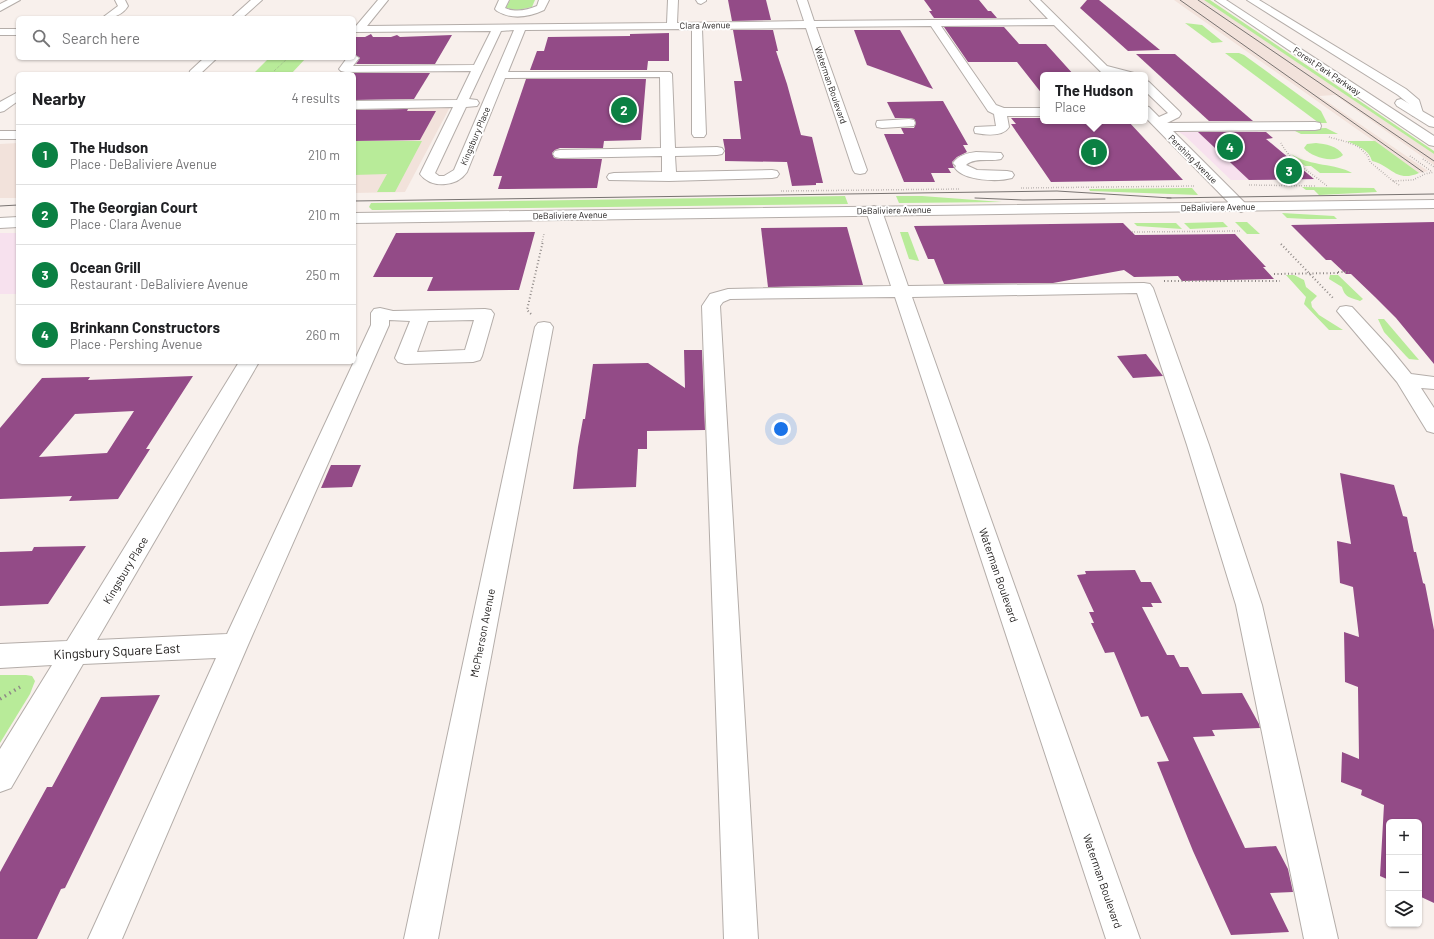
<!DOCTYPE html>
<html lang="en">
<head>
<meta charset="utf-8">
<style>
	:root { --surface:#fff; --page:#f6f6f6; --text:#202124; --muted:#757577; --line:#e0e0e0; --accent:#0b8043 }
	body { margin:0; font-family:Barlow,sans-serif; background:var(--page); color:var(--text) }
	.controls { position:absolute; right:12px; bottom:12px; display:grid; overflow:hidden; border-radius:6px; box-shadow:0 1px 3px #0004 }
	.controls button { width:36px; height:36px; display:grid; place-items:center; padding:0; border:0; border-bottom:1px solid var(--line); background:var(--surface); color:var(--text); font:20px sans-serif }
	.you { position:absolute; left:781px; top:429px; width:14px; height:14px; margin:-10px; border:3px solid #fff; border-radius:50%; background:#1a73e8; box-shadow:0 0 0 6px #1a73e833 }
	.badge { display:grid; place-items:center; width:26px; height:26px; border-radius:50%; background:var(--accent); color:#fff; font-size:13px; font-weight:700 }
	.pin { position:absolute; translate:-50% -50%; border:2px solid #fff; box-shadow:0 1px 4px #0006 }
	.popup { position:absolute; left:1040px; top:72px; width:108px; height:52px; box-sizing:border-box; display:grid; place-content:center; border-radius:6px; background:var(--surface); filter:drop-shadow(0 1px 3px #0005); font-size:13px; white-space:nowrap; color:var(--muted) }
	.popup b { font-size:15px; color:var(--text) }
	.popup::after { content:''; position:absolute; left:50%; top:100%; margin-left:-8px; border:8px solid transparent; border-top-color:var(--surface) }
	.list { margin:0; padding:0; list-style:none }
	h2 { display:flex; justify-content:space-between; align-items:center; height:52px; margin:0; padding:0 16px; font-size:17px }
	h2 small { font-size:13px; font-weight:400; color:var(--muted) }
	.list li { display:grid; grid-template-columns:26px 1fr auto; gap:12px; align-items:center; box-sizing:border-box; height:60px; padding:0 16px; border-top:1px solid var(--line) }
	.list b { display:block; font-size:15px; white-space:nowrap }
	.list p { margin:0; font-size:13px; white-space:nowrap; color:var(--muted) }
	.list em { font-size:13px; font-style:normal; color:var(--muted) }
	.icon { flex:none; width:22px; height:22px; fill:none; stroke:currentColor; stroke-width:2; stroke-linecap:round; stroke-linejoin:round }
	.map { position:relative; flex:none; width:1434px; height:939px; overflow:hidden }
	.search { position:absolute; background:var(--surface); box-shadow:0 1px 3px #0004; left:16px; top:16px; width:340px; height:44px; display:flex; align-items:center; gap:10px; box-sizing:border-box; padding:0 14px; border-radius:6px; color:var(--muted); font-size:15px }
	.panel { position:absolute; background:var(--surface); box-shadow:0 1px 3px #0004; left:16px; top:72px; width:340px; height:292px; border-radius:6px }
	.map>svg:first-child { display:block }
	.commercial { fill:#f7e1ee }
	.built { fill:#f2e2db }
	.green { fill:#b8eb99 }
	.building { fill:#934b87; fill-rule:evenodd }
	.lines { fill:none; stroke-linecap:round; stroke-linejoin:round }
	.minor-casing { stroke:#b4ada9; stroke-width:2 }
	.major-casing { stroke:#b4ada9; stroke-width:2 }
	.path-far3 { stroke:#8e8886; stroke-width:1; stroke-dasharray:0.5 1.5; stroke-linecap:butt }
	.path-far2 { stroke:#8e8886; stroke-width:1.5; stroke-dasharray:0.5 2; stroke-linecap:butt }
	.path-far1 { stroke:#8e8886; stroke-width:2; stroke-dasharray:1 2.5; stroke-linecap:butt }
	.path { stroke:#8e8886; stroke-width:3.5; stroke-dasharray:1.5 4; stroke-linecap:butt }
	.minor { fill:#fff; fill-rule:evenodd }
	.major { fill:#fff; fill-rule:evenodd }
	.tram { stroke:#787371; stroke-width:1 }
	.labels { text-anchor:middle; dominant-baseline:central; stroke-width:4; stroke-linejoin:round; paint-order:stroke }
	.far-street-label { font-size:9px; fill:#1c1918; stroke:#fff }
	.street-label { font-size:11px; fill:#1c1918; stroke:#fff }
	.near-street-label { font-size:13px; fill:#1c1918; stroke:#fff }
</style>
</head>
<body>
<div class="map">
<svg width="1434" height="939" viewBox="0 0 1434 939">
	<rect width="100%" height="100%" fill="#f8f0ec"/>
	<!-- commercial -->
	<g class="commercial">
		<path d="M1255 129 1293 161 1315 180H1231L1185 136 1177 131Z"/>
		<rect x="0" y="233" width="18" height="61"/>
	</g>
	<!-- built -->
	<g class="built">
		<path d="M1174 0H1204L1434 154V165L1335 95 1319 96 1428 171 1419 173Z"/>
		<path d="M450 107 405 192 354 193V108Z"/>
		<path d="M18 143V198H0V144Z"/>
	</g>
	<!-- green -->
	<g class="green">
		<path d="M510 0H535L532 7 517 10 506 8Z"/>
		<path d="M1204 0H1210L1434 151V154Z"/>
		<path d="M1185 23 1202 25 1223 42 1212 43Z"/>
		<path d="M1225 53H1239L1244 55 1321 111 1327 123H1319Z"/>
		<path d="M269 58H306L291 74H253Z"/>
		<path d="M1326 128 1338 134H1301L1291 129Z"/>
		<path d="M354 141H422L395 192H377L387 174 354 175Z"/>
		<path d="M1347 141H1375L1419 173C1396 183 1392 166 1372 161 1369 149 1357 146 1347 141Z"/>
		<path d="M1316 143C1325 144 1338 146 1343 155 1334 164 1311 157 1304 148L1307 144Z"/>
		<path d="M1291 154C1312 167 1335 163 1352 173H1320L1311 166H1305Z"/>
		<path d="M1302 187 1374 188 1377 192 1319 195 1314 190H1306Z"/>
		<path d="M1192 188 1198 195 1090 191 1089 189Z"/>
		<path d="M845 196 848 204 378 210H372L369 207 371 203Z"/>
		<path d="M896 196H922L1002 202 899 203Z"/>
		<path d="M1282 213 1334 216 1337 219H1307L1287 218Z"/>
		<path d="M1223 222 1228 227 1190 229 1184 223Z"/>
		<path d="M1235 222H1247L1260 234H1247Z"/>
		<path d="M1134 223H1176L1182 229 1137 226Z"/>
		<path d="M900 232H908L919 261 909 259Z"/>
		<path d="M1286 275H1294L1304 280 1306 287 1317 296 1311 302 1312 307 1319 315 1343 330H1329L1304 304 1306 297Z"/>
		<path d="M1330 275H1338L1363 299 1360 301C1350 297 1345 298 1342 287L1329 279Z"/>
		<path d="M1378 319H1384L1419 360 1409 359 1406 356 1384 332Z"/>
		<path d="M0 675H26L32 676 35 681 30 694 0 743Z"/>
	</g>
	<!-- building -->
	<g class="building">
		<path d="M728 0H766L771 20 732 21Z"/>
		<path d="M924 0H979L988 11H991L997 18H934L929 11H932Z"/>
		<path d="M1087 0H1099L1160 50 1128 51 1080 8Z"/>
		<path d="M944 27H1004L1019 44H1046L1074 75H1043V95L1017 62H968Z"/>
		<path d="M733 30H773L778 51H776L787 84 801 135 812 137 823 183H816V185L792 186 787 162 725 161V150L723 139H741L734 81H742Z"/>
		<path d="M854 30H900L933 89 867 65Z"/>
		<path d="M669 33V61H648L647 70H530L537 51H544L548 37 630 36V34Z"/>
		<path d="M371 34 373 37H391L397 35 400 37 452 35 435 64H356L360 58 354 54V37H365Z"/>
		<path d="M1136 54H1175L1253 121H1209Z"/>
		<path d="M354 73H430L414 99 354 100Z"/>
		<path d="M526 79H646L641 140 604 141 603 148H560L555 150 552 153 554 158 560 159H602L597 188 498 189 502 176H493Z"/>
		<path d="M943 101 968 145H963L967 152 957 157 952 162 954 168H948L951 173H931L935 182H904L884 134H904L901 128H914L916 123 914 119 909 118H895L887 102Z"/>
		<path d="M408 109 407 111H436L420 140 354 141V110Z"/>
		<path d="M1011 118H1043V121H1128L1183 180 1051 182 1011 124H1016Z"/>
		<path d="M1198 132H1266L1273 138 1266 139 1314 179 1249 180Z"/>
		<path d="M1434 222V364L1396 318 1375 297 1351 274H1346L1331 260H1326L1291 225Z"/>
		<path d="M1123 223 1135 235 1235 234 1266 267H1263L1274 279 1182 281 1178 276 1134 277 1124 270 1053 283 944 284 934 259H928L914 226Z"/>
		<path d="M847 227 863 285 768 287 761 228Z"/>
		<path d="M535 232 519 290 427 291 433 277H373L396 233Z"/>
		<path d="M684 350H702L705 430 647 431V449H638L636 487 573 489 578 447 583 419H585L593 364 648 363 685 388Z"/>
		<path d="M1146 354 1163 376 1133 378 1117 356Z"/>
		<path d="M193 376 146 449H150L118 499 69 501 72 496 0 499V428L42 378 90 377 88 380ZM134 411 107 453 39 457 75 414Z"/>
		<path d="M331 465H361L352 487 321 488Z"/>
		<path d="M1340 473 1394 485 1403 516 1407 517 1414 552H1416L1423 583 1425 584 1434 630V903L1419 896V822H1389V880L1380 876 1384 805 1361 795 1362 790 1341 782 1342 752 1359 759 1358 687 1345 682 1344 632 1359 637 1353 587 1340 583 1337 541 1351 544Z"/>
		<path d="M86 546 48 604 0 606V552L32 551 34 547Z"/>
		<path d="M1135 570 1141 582H1151L1162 603H1151L1153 607H1142L1167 655H1174L1180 667H1188L1202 694 1242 693 1259 724 1260 728 1212 730 1215 736 1193 737 1245 848 1276 846 1288 869 1293 892 1270 893 1289 932 1231 935 1193 851 1157 762 1169 761 1148 716 1141 717 1114 652 1105 653 1091 623H1094L1089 612H1094L1077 575 1086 574 1085 571Z"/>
		<path d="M160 695 65 888 61 889 37 939H0V872L47 787H52L101 697Z"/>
	</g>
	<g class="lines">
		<!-- minor casing -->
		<g class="minor-casing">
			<g id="minor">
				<path d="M115 0H125L128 6C122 16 112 18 102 18L118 6Z"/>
				<path d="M251 0H262L242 18H231Z"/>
				<path d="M378 0H388L367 26 667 23 668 0H678L677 23 804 21 797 0H807L814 21 1048 19 1030 0H1040L1107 66 1134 73 1136 75H1104L1054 25 941 26 996 105 1004 108H1043V116H1007L1009 127C1003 137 986 135 975 133L974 130 975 127 996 126 994 114 988 111 931 26 816 27 867 170 865 173 860 174 855 173 853 170 806 28 702 29 706 134 704 137H694L692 134V29L525 30 508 72H670L672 74 675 148 717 147 722 148 724 151 722 154 717 155 675 156 676 172 772 170 777 171 779 174 777 177 772 178 669 181 609 180 607 177 609 174 614 173 662 172V156L560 158 555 157 553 154 555 151 560 150 661 148 660 77 505 78 467 172C457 187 431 189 420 174L453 107 354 109V101L457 100 471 71 345 72 341 71 339 69 347 58H354V55L359 58 353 66 474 65 491 31 354 32V26H356ZM514 30 454 170 444 176H439L435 173 466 107 477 106 479 103 477 100 469 99 501 31Z"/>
				<path d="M499 0H509L505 8C516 13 527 10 537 6L539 0H549L544 10C529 17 512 20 497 11L495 9Z"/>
				<path d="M696 0H706V1L701 4 698 3Z"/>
				<path d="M1247 0H1259L1406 89 1419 100 1423 113 1421 116H1413L1409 104 1398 95Z"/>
				<rect x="0" y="29" width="18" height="6"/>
				<path d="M204 58H217L200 74H189L190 71Z"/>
				<path d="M1145 80 1149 82 1180 112 1181 114 1179 117 1167 123 1315 122 1320 123 1321 126 1320 129 1315 130 1173 131 1249 207 1246 210 1241 212 1236 210 1145 117V106L1149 107 1159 117 1168 113 1145 91Z"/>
				<path d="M18 92V101L4 111 0 112V102Z"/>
				<path d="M909 119 914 120 915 123 914 126 882 128 877 127 876 124 877 121Z"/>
				<rect x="0" y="131" width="18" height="8"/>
				<path d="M976 152 1001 153 1003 156 1001 159C990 162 975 157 966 165L977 170 1007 171 1012 172 1014 175 1012 178C998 182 964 181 955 168L956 166 953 163C959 155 967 153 976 152Z"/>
				<path d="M874 206 879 208 882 211 908 286 1144 283 1150 284 1153 288 1209 445 1262 605 1338 939H1304L1236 605 1187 445 1137 293 912 297 1140 939H1106L895 297 730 299 723 302 720 306 758 939H724L702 306 710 294 728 289 891 286 866 211 869 208Z"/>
				<path d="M1346 306 1352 307 1389 347 1411 374 1434 377V389L1421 388 1434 408V433L1427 431 1397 382 1337 311 1340 307Z"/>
				<path d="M380 308 393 311 485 309 491 310 494 314 482 356 480 360 473 362 405 364 398 362 395 358 410 321 389 320V325L248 645 122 939H88L216 658 83 664 11 788 0 792V749L52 665 0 668V644L67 641 239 362H259L97 640 227 634 371 325V313L374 309ZM474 320 465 350 417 352 428 321Z"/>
				<path d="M544 322 550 323 553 327 438 939H404L535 327 538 323Z"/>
			</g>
		</g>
		<!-- major casing -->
		<g class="major-casing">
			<g id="major">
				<path d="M8 0H20L0 11V4Z"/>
				<path d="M1215 0H1226L1434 136V146L1429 145Z"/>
				<path d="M1401 99 1434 118V127L1429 126 1397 106 1395 103 1397 100Z"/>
				<path d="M1434 200V208L354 223V213Z"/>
				<path d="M18 217V227L0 228V218Z"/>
			</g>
		</g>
		<!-- path-far3 -->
		<path class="path-far3" d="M274 71 288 58"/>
		<!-- path-far2 -->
		<g class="path-far2">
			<path d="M1329 137 1347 142 1359 147 1368 156 1370 162 1393 181"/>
			<path d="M1281 143C1290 161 1312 173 1327 186"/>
			<path d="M1410 156 1431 171"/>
			<path d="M1423 159 1434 167"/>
			<path d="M1249 185 1316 186"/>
			<path d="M1399 185 1393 181 1413 180 1425 174 1434 172"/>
			<path d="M1021 188 1194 186"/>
			<path d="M781 191 960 189"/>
			<path d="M1132 232 1240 231"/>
			<path d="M542 242 544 234"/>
		</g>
		<!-- path-far1 -->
		<g class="path-far1">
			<path d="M1281 244 1333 298"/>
			<path d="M1338 272H1349"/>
			<path d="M1274 274 1340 273"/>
			<path d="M1164 281H1280"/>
			<path d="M531 314 527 310 543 241"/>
		</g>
		<!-- path -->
		<path class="path" d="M0 699 20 687"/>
		<!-- minor -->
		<use href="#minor" class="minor"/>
		<!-- major -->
		<use href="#major" class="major"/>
		<!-- tram -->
		<g class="tram">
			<path d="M1180 0 1423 172"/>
			<path d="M1198 0 1434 161"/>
			<path d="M975 198 1023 200 1105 199"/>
			<path d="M1167 198 1434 194"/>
			<path d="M354 201 1057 191 1171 198"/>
			<path d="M0 206 18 205"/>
		</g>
	</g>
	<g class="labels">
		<!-- far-street labels -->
		<g class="far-street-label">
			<text transform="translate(705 25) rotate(-1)">Clara Avenue</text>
			<text transform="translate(1327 71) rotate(34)">Forest Park Parkway</text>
			<text transform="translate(831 85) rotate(71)">Waterman Boulevard</text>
			<text transform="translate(475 136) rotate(-67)">Kingsbury Place</text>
			<text transform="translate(1193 159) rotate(45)">Pershing Avenue</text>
			<text transform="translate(1218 207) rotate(-1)">DeBaliviere Avenue</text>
			<text transform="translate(894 210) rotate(-1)">DeBaliviere Avenue</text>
			<text transform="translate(570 215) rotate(-1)">DeBaliviere Avenue</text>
		</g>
		<!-- street labels -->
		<g class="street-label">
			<text transform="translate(125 570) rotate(-59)">Kingsbury Place</text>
			<text transform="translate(999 575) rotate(71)">Waterman Boulevard</text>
			<text transform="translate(482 633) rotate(-79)">McPherson Avenue</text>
			<text transform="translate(1103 881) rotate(71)">Waterman Boulevard</text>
		</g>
		<!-- near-street labels -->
		<g class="near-street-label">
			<text transform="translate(117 651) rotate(-3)">Kingsbury Square East</text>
		</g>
	</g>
</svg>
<div class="controls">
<button>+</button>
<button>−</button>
<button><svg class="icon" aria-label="layers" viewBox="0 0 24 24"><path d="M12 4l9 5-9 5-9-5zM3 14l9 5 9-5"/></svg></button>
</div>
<div class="you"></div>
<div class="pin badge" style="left:1094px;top:152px">1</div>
<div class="popup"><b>The Hudson</b>Place</div>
<div class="pin badge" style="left:624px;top:110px">2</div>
<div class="pin badge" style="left:1289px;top:171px">3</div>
<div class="pin badge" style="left:1230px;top:147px">4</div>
<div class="search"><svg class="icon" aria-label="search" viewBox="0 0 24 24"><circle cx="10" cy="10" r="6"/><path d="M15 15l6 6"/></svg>Search here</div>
<section class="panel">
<h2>Nearby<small>4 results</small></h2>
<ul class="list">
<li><span class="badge">1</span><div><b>The Hudson</b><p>Place · DeBaliviere Avenue</p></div><em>210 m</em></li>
<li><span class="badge">2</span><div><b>The Georgian Court</b><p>Place · Clara Avenue</p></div><em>210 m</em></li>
<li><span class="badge">3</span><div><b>Ocean Grill</b><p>Restaurant · DeBaliviere Avenue</p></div><em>250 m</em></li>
<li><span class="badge">4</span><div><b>Brinkann Constructors</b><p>Place · Pershing Avenue</p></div><em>260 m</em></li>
</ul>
</section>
</div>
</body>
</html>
